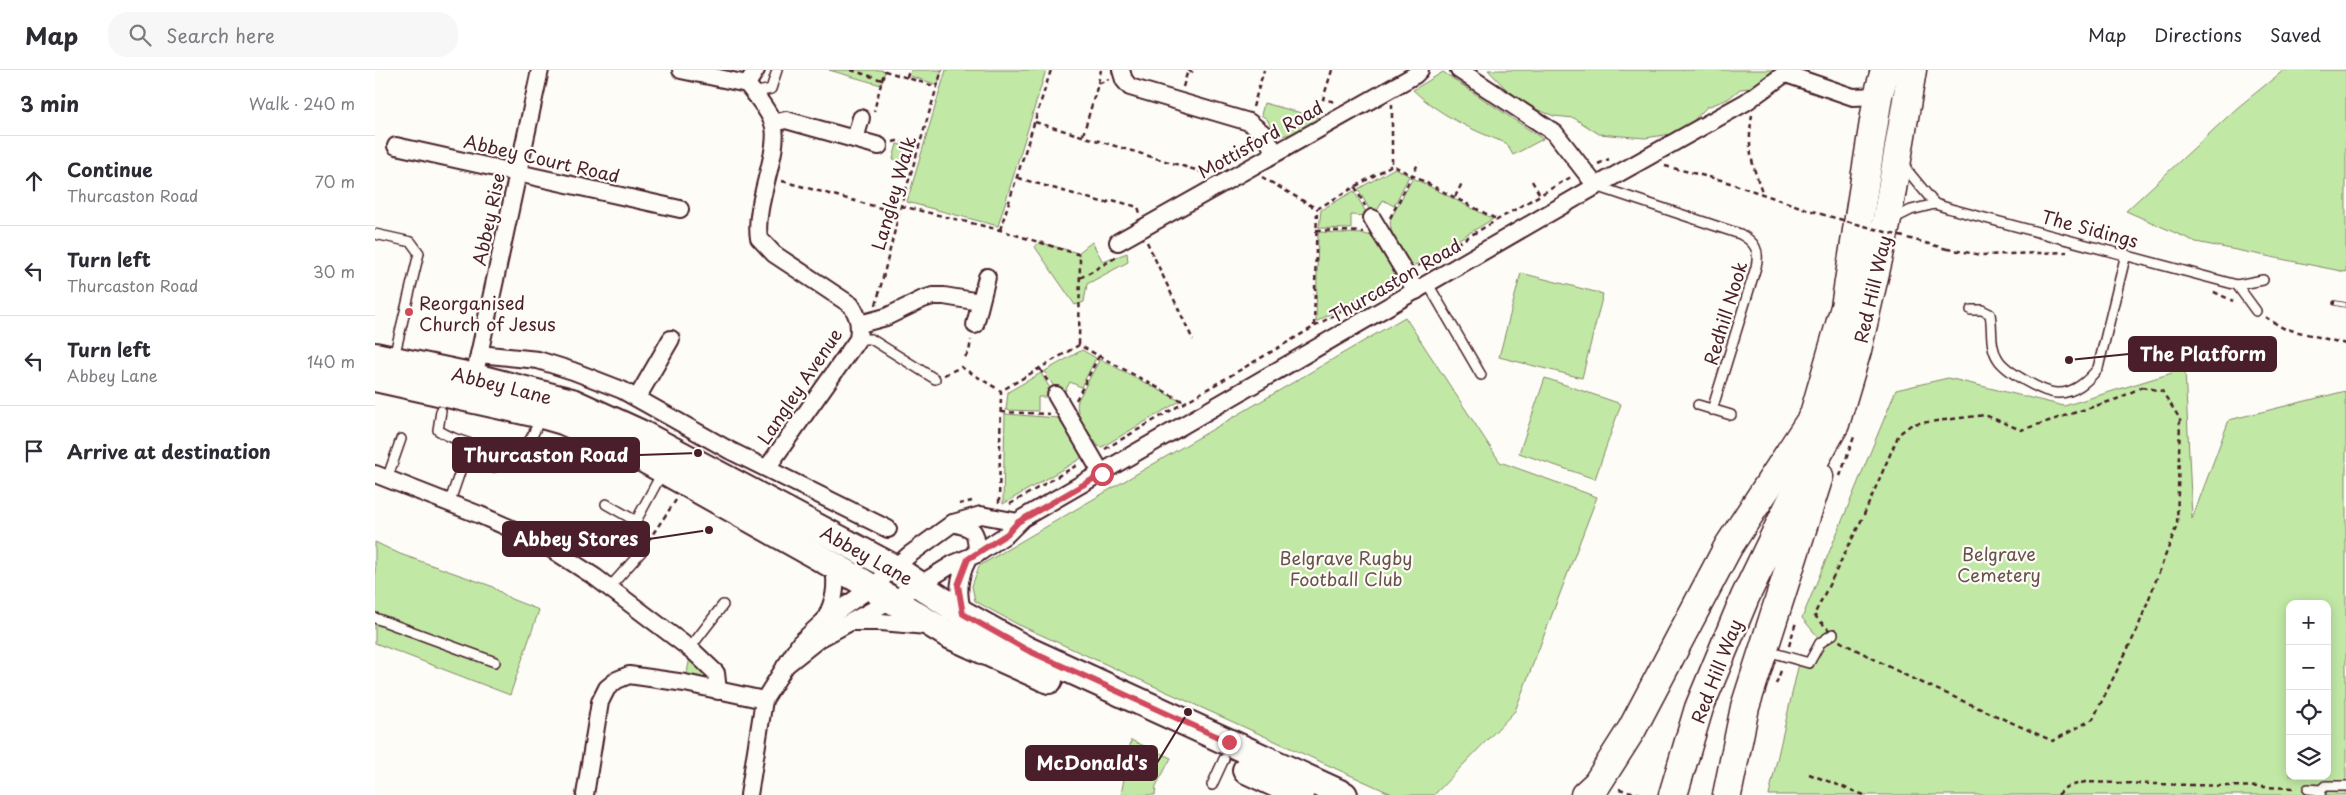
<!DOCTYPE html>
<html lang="en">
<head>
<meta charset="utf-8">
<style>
	:root { --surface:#fff; --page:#f7f7f7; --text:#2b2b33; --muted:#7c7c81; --line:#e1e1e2 }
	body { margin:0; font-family:"Playpen Sans",sans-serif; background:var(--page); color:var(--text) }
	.controls { position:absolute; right:15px; bottom:15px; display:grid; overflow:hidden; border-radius:10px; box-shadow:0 2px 12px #0003 }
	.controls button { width:45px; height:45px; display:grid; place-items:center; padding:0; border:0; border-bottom:1px solid var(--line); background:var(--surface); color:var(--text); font:25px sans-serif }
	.stop { position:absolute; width:15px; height:15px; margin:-11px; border:4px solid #d1495b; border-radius:50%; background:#fff }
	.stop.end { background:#d1495b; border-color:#fff; box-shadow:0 1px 5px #0008 }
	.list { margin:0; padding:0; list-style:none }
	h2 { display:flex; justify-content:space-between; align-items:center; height:65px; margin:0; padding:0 20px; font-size:21px }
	h2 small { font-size:16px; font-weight:400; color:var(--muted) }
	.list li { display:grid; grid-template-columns:32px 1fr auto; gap:15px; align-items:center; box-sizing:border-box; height:90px; padding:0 20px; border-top:1px solid var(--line) }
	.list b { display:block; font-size:19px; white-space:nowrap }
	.list p { margin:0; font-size:16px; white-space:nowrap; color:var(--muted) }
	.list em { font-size:16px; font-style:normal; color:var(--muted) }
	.icon { flex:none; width:28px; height:28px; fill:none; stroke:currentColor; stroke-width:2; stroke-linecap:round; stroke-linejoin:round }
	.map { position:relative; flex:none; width:1971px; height:725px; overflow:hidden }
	header { display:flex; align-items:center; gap:30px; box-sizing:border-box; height:70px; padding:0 25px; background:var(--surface); border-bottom:1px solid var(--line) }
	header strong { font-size:24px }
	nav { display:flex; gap:28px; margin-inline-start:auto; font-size:18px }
	.search { width:350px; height:45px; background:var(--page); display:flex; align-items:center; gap:12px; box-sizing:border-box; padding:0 18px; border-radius:20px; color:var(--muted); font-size:19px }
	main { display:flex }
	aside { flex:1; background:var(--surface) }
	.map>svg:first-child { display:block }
	.green { fill:#c1e9a5; stroke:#868468; fill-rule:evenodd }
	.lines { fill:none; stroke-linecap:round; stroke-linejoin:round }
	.lane-casing { stroke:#4a1f2b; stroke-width:12 }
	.street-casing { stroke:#4a1f2b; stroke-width:20 }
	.primary-casing { stroke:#4a1f2b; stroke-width:30 }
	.highway-casing { stroke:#4a1f2b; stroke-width:31 }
	.path { stroke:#4a1f2b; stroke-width:2.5; stroke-dasharray:5 4; stroke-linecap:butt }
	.lane { stroke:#fdfcf7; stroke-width:9 }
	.street { stroke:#fdfcf7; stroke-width:16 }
	.primary { stroke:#fdfcf7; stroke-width:26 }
	.highway { stroke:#fdfcf7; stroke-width:28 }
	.rail-casing { stroke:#4a1f2b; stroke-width:5.5 }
	.rail { stroke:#fdfcf7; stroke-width:4; stroke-dasharray:11; stroke-linecap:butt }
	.path-bridge { stroke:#4a1f2b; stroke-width:2.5; stroke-dasharray:5 4; stroke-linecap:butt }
	.route { stroke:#d1495b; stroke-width:6 }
	.poi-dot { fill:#d1495b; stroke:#fdfcf7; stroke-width:2 }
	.labels { text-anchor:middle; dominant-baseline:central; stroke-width:4.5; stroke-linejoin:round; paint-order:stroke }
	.street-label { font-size:18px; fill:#4a1f2b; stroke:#fdfcf7 }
	.poi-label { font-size:18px; fill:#4a1f2b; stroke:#fdfcf7; text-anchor:start }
	.park-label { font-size:18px; fill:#68524a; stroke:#fdfcf7 }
	.leader { fill:none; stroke:#4a1f2b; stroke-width:2 }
	.callout-dot { fill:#4a1f2b; stroke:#fdfcf7; stroke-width:2 }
	.callout { fill:#4a1f2b; stroke:#4a1f2b; stroke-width:2 }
	.callout-label { font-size:19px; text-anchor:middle; font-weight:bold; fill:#fff }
</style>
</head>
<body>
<header>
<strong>Map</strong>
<div class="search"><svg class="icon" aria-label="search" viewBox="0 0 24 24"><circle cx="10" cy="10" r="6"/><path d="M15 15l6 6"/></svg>Search here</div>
<nav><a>Map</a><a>Directions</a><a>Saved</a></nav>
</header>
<main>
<aside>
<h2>3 min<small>Walk · 240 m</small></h2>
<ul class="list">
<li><svg class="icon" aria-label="ahead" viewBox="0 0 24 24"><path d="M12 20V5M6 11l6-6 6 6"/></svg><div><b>Continue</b><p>Thurcaston Road</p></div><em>70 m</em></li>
<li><svg class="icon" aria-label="left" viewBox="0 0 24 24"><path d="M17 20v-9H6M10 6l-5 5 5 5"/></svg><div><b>Turn left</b><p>Thurcaston Road</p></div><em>30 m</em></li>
<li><svg class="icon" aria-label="left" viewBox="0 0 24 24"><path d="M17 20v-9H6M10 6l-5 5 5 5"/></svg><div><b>Turn left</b><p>Abbey Lane</p></div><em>140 m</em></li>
<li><svg class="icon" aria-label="arrive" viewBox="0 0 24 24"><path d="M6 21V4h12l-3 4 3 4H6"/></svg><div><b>Arrive at destination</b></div></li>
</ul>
</aside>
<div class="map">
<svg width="1971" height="725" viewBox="0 0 1971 725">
	<rect width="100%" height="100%" fill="#fdfcf7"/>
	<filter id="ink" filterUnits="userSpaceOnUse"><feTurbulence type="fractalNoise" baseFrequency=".02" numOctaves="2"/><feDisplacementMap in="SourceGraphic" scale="10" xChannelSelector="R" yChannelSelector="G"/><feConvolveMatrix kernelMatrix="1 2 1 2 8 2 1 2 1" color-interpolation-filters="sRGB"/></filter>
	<g filter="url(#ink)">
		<!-- green -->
		<g class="green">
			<path d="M454 0H506L510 1 506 15Z"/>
			<path d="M536 0H567L563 15 535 6Z"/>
			<path d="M571 0H671L623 156 532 132Z"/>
			<path d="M1113 0H1398L1389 11 1376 18 1365 19 1353 29 1332 37 1315 54 1296 64 1270 68 1224 64 1199 48 1179 46 1158 38 1131 19Z"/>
			<path d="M1909 0H1971V202L1821 172 1751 141 1862 38Z"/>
			<path d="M1068 2 1168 69 1138 85 1131 73C1098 61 1063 44 1038 20Z"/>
			<path d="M889 33 945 48C931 55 916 70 900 64L892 49 886 45Z"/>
			<path d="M522 74 540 79 536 92 518 89Z"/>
			<path d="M1020 98 1034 106 1019 136 1008 130 1002 141 997 144 983 119Z"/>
			<path d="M1038 108 1118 149 1040 195 1036 194C1028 180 1012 165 1016 148Z"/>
			<path d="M979 121 993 146 976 145V159L944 158 946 140Z"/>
			<path d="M943 162 990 164 996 166 1020 203 1018 207 941 252Z"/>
			<path d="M664 172 703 183 717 172 728 192 752 183 753 192 712 214 709 232 700 235 660 177Z"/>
			<path d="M1146 203 1228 224 1207 308 1124 287Z"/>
			<path d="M1030 247 1125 392 1222 427 1140 641 1059 725H1019L642 554 600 531 597 516 604 496Z"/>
			<path d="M707 280 721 288 706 317 695 312 689 323 684 326 670 301Z"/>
			<path d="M725 289 805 331 727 377 723 376C714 362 699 347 703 330Z"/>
			<path d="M1810 299 1817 449 1854 350 1971 321V725H1394L1424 593 1449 574 1427 548 1521 320 1573 308 1689 336ZM1915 534H1952V706H1915Z"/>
			<path d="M666 303 680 327H663V341L631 340 633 322Z"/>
			<path d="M1170 308 1246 334 1220 409 1144 383Z"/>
			<path d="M630 344 683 348 707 385 705 389 628 434Z"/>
			<path d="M0 472 25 484 116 516 136 529 164 540 135 625 0 573Z"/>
			<path d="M315 587 328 595 335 615 310 613Z"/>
			<path d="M756 670 796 688 781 716 780 725H746Z"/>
		</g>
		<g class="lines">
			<!-- lane casing -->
			<g class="lane-casing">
				<g id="lane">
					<path d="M378 23 396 19 402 0"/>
					<path d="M1527 94 1560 134 1576 139 1862 215 1888 210"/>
					<path d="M1221 116 1365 164C1380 172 1385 180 1381 197L1337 340"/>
					<path d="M1516 150 1536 140 1560 134"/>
					<path d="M0 164 36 172 44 183 19 287"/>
					<path d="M1053 214 1106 305"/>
					<path d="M1862 215 1881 241"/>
					<path d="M1596 240H1607L1615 244C1618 259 1614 276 1623 289 1630 301 1668 323 1682 323 1699 324 1714 310 1723 298L1751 184"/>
					<path d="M483 269H496L560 309"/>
					<path d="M1323 335 1356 345"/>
					<path d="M66 341 63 360C80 372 136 389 153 372 159 366 162 354 166 346"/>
					<path d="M12 409 26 369"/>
					<path d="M74 434 87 396C97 389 108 395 119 397"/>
					<path d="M231 434 261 451"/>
					<path d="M255 462 287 403"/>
					<path d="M234 518 267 481"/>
					<path d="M0 548 120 592"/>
					<path d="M315 578 348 535"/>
					<path d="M1392 581 1434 593 1445 573 1458 564"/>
					<path d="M837 715 849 689"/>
					<path d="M1933 719 1946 720 1945 725"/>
					<path d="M1946 720 1950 716H1971"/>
				</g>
			</g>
			<!-- street casing -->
			<g class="street-casing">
				<g id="street">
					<path d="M306 0 372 14"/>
					<path d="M746 0 749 10 755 17 874 52 890 65 900 83"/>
					<path d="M1084 0 1180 63 1221 116"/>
					<path d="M1411 4 1478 27 1503 26"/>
					<path d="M372 14C381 26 393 39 398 53 407 79 378 134 384 168L399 184 476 235C484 247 485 255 483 269L392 398"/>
					<path d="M372 14 381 0"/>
					<path d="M398 53 411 50 504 76"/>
					<path d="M480 69 486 48"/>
					<path d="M21 76 305 139"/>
					<path d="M997 148 1041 221"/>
					<path d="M743 172 1040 5 1045 0"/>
					<path d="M485 254 511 247 548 229 558 226H569L605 232"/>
					<path d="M600 255 612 207"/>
					<path d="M104 284 163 290 198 301 247 320 354 380 513 459"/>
					<path d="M102 294 165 0"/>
					<path d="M681 325 727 404"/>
					<path d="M262 328 296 269"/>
					<path d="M0 404 105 445 164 471 220 507 318 581 341 603 343 621"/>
					<path d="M578 453C601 459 601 460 602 484"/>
					<path d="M588 544C582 523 583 508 593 489"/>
					<path d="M450 550C460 529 462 519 459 496"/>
					<path d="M477 552H506L552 556"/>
					<path d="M410 596 444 569 544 515 578 494 602 484 632 464 648 448 1221 116 1371 32 1415 0"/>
					<path d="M210 725 225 632 232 618 242 610 254 605 310 613 389 630"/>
					<path d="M374 725 389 630 425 573 450 550 496 518 534 485 578 453 606 445 643 452"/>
				</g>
			</g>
			<!-- primary casing -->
			<g class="primary-casing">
				<g id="primary">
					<path d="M0 286 100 307 197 332 265 363 519 498 588 544 652 580 969 725"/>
					<path d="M0 308 167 345 188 351 247 377 481 508 574 565 674 610"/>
					<path d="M871 700 925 725"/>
				</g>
			</g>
			<!-- highway casing -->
			<g class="highway-casing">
				<g id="highway">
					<path d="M1433 365 1470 237 1503 26 1510 0"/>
					<path d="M1210 725 1222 714 1257 659 1353 477 1438 347"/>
					<path d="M1298 725 1324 638 1370 527 1419 426 1460 354 1482 280 1511 155 1537 0"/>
					<path d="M1352 725 1370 637 1444 406"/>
				</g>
			</g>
			<!-- path -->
			<g class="path">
				<path d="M476 0 507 10 499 41"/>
				<path d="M957 0 948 29 960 32"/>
				<path d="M532 8 534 0"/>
				<path d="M507 10 510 1 562 17"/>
				<path d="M723 13 726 0"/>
				<path d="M808 17 813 0 817 2V0"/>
				<path d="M1017 34V95"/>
				<path d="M878 37 889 0"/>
				<path d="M1377 45C1372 78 1376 93 1388 124"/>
				<path d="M660 52 834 104"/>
				<path d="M708 65 723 14 734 9"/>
				<path d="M518 72 522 71 544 77"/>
				<path d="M1223 94 1234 89"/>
				<path d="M1290 96 1346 110 1446 144"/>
				<path d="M887 107 942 139"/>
				<path d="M643 108 730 133 737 130 763 137 765 143"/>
				<path d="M407 111 524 143"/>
				<path d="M1157 111 1165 125"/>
				<path d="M980 117 990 136"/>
				<path d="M1080 127 1087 113"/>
				<path d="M526 136 625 160 705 185 704 275"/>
				<path d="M1015 148 1044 92"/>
				<path d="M625 160 676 0"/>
				<path d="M941 160 988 162"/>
				<path d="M772 172 818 270"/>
				<path d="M1572 179 1607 185 1692 182"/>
				<path d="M1043 196 1196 107"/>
				<path d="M705 208 742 187"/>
				<path d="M1839 222 1858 231"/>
				<path d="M501 235 526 136 567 0"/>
				<path d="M1890 247 1908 258 1971 274"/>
				<path d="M939 256 942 139 1017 95 1123 150"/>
				<path d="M590 287 594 282 596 270"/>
				<path d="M665 299 674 313"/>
				<path d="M569 305 586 297 626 321"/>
				<path d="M1767 317 1787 321 1805 349 1802 455 1762 560 1718 649 1678 671 1534 607 1466 572 1439 545 1487 449 1524 364 1537 354 1610 345 1646 360 1742 329Z"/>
				<path d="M701 330 724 286"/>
				<path d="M626 342 674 344"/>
				<path d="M730 379 1019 210"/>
				<path d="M1465 406 1480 364"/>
				<path d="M624 433 626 321 704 275 811 333"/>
				<path d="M584 434 597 431"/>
				<path d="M635 434 704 394"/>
				<path d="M273 471 301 430"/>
				<path d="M1414 576 1421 552"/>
				<path d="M1401 614 1407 598"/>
				<path d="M1434 704 1489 725"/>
				<path d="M1244 719 1269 725"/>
				<path d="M1683 725 1691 717 1710 712 1922 718"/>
			</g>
			<!-- lane -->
			<use href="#lane" class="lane"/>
			<!-- street -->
			<use href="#street" class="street"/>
			<!-- primary -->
			<use href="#primary" class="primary"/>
			<!-- highway -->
			<use href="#highway" class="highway"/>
			<!-- rail casing -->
			<g class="rail-casing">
				<path id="rail" d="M1960 233 1971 235"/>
			</g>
			<!-- rail -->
			<use href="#rail" class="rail"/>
			<!-- path-bridge -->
			<path class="path-bridge" d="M1446 144 1572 179"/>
		</g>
	</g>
	<g class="lines" filter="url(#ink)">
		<!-- route -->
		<path class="route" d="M727 404 643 452 632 464 593 489 583 515 588 544 652 580 854 672"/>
	</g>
	<!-- markers -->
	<circle class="poi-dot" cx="34" cy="242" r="5"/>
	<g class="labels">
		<!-- street labels -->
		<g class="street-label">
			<text transform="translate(885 69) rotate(-29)">Mottisford Road</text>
			<text transform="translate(167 88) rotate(13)">Abbey Court Road</text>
			<text transform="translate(518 123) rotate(-74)">Langley Walk</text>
			<text transform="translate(113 149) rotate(-78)">Abbey Rise</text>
			<text transform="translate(1715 158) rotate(15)">The Sidings</text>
			<text transform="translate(1020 210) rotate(-30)">Thurcaston Road</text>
			<text transform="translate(1497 219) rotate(-77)">Red Hill Way</text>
			<text transform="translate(1350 243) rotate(-73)">Redhill Nook</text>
			<text transform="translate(127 315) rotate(14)">Abbey Lane</text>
			<text transform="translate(424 316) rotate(-56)">Langley Avenue</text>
			<text transform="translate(492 485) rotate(29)">Abbey Lane</text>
			<text transform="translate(1341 601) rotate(-69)">Red Hill Way</text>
		</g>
		<!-- poi labels -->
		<g class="poi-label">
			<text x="44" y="232">Reorganised<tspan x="44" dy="21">Church of Jesus</tspan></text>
		</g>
		<!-- park labels -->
		<g class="park-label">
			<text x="1624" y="483">Belgrave<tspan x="1624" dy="21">Cemetery</tspan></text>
			<text x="971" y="487">Belgrave Rugby<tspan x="971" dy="21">Football Club</tspan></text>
		</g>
	</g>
	<!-- callouts -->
	<path class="leader" d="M1694 290L1754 284M323 383L264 385M334 460L274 469M813 642L782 693"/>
	<g class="callout-dot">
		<circle cx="1694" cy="290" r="5"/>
		<circle cx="323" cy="383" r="5"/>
		<circle cx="334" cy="460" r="5"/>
		<circle cx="813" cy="642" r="5"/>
	</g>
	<g class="callout">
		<rect x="1754" y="267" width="147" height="34" rx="5"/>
		<rect x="78" y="368" width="186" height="34" rx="5"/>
		<rect x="128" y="452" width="146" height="34" rx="5"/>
		<rect x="651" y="676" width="131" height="34" rx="5"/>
	</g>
	<g class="callout-label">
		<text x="1828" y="291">The Platform</text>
		<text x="171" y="392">Thurcaston Road</text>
		<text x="201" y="476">Abbey Stores</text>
		<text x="717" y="700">McDonald's</text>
	</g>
</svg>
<div class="controls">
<button>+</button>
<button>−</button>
<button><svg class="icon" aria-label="locate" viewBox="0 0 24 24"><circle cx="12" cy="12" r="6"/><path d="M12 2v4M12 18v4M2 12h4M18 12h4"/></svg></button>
<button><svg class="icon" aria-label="layers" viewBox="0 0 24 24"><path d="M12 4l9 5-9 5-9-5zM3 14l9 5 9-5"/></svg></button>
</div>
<div class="stop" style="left:727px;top:404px"></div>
<div class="stop end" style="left:854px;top:672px"></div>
</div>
</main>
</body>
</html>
